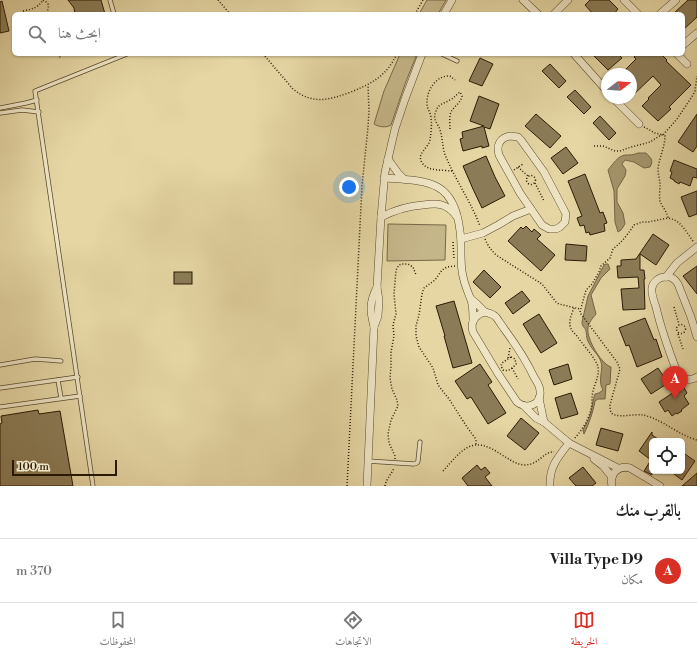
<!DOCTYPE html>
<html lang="ar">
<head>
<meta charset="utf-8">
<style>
	:root { --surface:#fff; --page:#f6f6f6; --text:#222; --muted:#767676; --line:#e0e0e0; --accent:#d93025 }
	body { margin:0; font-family:"Libre Bodoni",Amiri,serif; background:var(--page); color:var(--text); direction:rtl }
	.controls { position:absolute; right:12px; bottom:12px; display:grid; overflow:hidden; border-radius:6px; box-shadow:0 1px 3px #0004 }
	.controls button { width:36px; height:36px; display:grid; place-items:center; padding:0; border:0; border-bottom:1px solid var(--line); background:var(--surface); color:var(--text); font:20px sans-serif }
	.compass { position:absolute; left:601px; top:68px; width:36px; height:36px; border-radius:50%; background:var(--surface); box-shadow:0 1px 3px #0004; rotate:73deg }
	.scale { position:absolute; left:12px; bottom:10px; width:105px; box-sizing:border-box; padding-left:4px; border:2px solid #2a1a03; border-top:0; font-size:11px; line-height:14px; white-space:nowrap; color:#2a1a03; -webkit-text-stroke:3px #eee4c4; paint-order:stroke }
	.you { position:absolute; left:349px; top:187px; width:14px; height:14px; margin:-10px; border:3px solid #fff; border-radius:50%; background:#1a73e8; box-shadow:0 0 0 6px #1a73e833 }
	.badge { display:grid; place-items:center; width:26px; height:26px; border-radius:50%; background:var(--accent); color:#fff; font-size:13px; font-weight:700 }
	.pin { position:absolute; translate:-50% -33px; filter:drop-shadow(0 1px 2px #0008) }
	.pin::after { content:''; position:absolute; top:21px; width:14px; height:12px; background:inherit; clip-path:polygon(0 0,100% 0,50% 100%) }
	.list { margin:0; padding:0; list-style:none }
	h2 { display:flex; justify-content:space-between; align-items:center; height:52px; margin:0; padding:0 16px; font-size:17px }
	h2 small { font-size:13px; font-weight:400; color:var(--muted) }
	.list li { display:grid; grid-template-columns:26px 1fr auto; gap:12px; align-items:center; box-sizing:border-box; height:64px; padding:0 16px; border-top:1px solid var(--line) }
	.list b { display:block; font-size:15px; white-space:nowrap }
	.list p { margin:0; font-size:13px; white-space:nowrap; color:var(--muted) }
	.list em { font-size:13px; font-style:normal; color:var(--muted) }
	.icon { flex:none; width:22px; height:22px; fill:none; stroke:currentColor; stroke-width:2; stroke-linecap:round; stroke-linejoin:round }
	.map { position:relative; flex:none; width:697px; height:486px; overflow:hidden; direction:ltr }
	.search { position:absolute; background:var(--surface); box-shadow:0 1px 3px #0004; left:12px; right:12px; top:12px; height:44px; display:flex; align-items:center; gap:10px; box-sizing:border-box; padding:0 14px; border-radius:6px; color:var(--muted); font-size:15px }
	.sheet { height:116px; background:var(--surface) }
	nav { display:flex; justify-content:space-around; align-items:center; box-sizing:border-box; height:56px; border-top:1px solid var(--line); background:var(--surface); font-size:11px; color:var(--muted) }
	nav a { display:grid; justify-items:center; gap:2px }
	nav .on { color:var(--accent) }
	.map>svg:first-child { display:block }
	.green { fill:#c5b689; stroke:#786846 }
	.water { fill:#a5966d; stroke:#746443 }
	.building { fill:#8b7c57; stroke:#2a1a03 }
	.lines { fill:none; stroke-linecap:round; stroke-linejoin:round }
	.service-casing { stroke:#59492b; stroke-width:5 }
	.minor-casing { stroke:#59492b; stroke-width:8 }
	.path { stroke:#2a1a03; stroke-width:1.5; stroke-dasharray:1 2; stroke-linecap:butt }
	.service { stroke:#eee4c4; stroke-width:3.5 }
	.minor { stroke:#eee4c4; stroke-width:7 }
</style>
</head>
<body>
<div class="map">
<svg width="697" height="486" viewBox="0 0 697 486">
	<rect width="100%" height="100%" fill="#e5d6a4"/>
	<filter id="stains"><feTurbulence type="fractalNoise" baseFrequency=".005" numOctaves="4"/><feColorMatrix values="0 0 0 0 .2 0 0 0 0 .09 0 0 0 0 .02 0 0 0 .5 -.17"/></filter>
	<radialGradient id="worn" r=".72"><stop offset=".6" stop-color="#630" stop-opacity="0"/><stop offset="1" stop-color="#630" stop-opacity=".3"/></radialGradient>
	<!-- green -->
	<g class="green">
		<path d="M427 0H446L438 14H419Z"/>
		<path d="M400 54H417L405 84 391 125C386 128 379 127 374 124L384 91Z"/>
		<path d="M388 224 446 225 445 260 387 261Z"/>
	</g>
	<!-- water -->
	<g class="water">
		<path d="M638 153H646C651 158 654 160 650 167L644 168 634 162 625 160 622 164 626 170 625 176 617 189V202L623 213 625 224 621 230 618 232 615 222 614 191 608 170C613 164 618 156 625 155 630 155 633 155 638 153Z"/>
		<path d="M606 264H608L610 269 601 278 591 295 596 314C593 318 588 323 588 328 586 338 601 364 611 367L610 384 606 385 605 399H598L595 401C593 413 589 423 584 434L583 430C587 422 591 415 592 407 593 402 593 399 595 394L599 393 603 390C597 380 604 369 601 362 599 355 592 350 589 343 586 339 587 335 586 331 585 327 582 327 582 322L588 296 604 265Z"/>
	</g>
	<!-- building -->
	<g class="building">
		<path d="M68 0H101L105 14H75L74 8Z"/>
		<path d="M590 0H609L618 9 614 14H593L585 5Z"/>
		<path d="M688 0H697V17L683 30V14H673Z"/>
		<path d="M2 1 9 31 0 33V2Z"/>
		<path d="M592 54H618L622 58 608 70Z"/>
		<path d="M637 54H661L667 60 666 61 691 85 669 107 671 109 658 121 642 106 649 99 648 98 661 85 653 76 631 97V74H621L636 59 634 57Z"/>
		<path d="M480 58 493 64 482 86 469 81Z"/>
		<path d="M550 64 566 81 559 88 542 71Z"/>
		<path d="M575 90 591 107 584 114 567 97Z"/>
		<path d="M479 96 499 104 490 129 484 127 489 146 482 148V146L463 151 460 139 463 138 462 132 484 126 470 121Z"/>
		<path d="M536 114 561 136 550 148 525 126Z"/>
		<path d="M697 114V146L693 152 678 142Z"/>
		<path d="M600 116 616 133 609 140 593 123Z"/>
		<path d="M566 147 578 163 563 174 551 158Z"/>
		<path d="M486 156 495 177 505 196 482 208 473 189 463 166Z"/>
		<path d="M674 160 697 169V178L693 177 690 186 680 182 679 184 674 181V180L670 178 672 172 670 171Z"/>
		<path d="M585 174 600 213 603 212 607 223 604 224 605 231 590 235 589 232 586 233 584 225 580 226 577 218 582 216 568 181Z"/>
		<path d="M697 191V214L689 217 681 197Z"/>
		<path d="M526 226 532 232 534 229 541 235 537 239 555 255 541 271 508 241 521 227 523 229Z"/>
		<path d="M653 234 669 245 656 265 640 254V270H644L645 279H644L645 309 623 310 621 289 639 288 638 277 618 278 617 266H621V260L636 259Z"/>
		<path d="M566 244 587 246 586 261 565 260Z"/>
		<path d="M697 266V294L683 276Z"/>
		<path d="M484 270 501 287 490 298 473 282Z"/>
		<rect x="174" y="272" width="18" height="12"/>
		<path d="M522 291 530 301 513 314 505 303Z"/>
		<path d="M454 301 472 363 453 368 444 336H445L436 306Z"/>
		<path d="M539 314 557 343 541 353 523 324Z"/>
		<path d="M645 318 654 340 656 339 662 357 637 367 629 345 626 346 619 328Z"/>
		<path d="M480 364 492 382 488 385 506 413 488 424 471 397 467 399 455 381Z"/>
		<path d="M568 364 572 379 554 385 549 370Z"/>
		<path d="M658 368 668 383 651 394 641 379Z"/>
		<path d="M683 386 687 393 684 396 689 404 681 410 682 411 677 414 676 413 672 416 668 410 665 412 659 402Z"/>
		<path d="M571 393 578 414 561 419 555 398Z"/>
		<path d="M38 410 39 414 60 411 73 486H0V424L2 423 1 416Z"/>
		<path d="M521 418 539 433 525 450 507 436Z"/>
		<path d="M601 428 623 434 618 451 596 445Z"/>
		<path d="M652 432V435L661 441H652V475L644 471 651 460 639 451Z"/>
		<path d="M682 452 695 461 682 480 670 471H682Z"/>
		<path d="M477 465 481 470 485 467 490 473 485 477 492 486H468L462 478Z"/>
		<path d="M583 467 596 483 592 486H576L569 478Z"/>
		<path d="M697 473V486H682Z"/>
	</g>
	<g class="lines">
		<!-- service casing -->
		<g class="service-casing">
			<g id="service">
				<path d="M110 0 114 14"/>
				<path d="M442 54 457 61"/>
				<path d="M0 108 26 103 37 100"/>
				<path d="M0 113 22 110 39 112"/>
				<path d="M0 365 35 359 49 360 61 361"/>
				<path d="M58 380 61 398"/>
				<path d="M0 388 78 377"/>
				<path d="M0 407 80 396"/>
				<path d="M368 461 414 464 417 463 418 461 420 442"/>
				<path d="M93 486 35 91 127 54"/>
			</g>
		</g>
		<!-- minor casing -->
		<g class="minor-casing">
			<g id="minor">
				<path d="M523 0 538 14"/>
				<path d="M624 0 638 14"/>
				<path d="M444 14 452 0"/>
				<path d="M554 14 568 0"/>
				<path d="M660 14 676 0"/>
				<path d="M683 45 697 33"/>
				<path d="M574 54 607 91"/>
				<path d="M677 54 687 64"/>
				<path d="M613 98 639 124"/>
				<path d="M510 136 518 137 521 140 544 172 564 210 566 214 565 222 560 227 556 229H549L542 225 520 193 499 155C496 145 500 138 510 136Z"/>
				<path d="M388 159 398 173 404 179"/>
				<path d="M384 178C427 181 454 179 460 231 462 244 460 257 462 271 463 281 467 290 471 300 473 306 473 313 473 321"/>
				<path d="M381 217C395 210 407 206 423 205 429 204 436 203 442 205 448 207 453 211 457 217"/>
				<path d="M461 239 483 233 498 225 513 216 531 209"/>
				<path d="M666 277 677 263 697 247"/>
				<path d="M471 299 476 303 485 312"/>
				<path d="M485 312C489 313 493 314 496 317 499 321 502 326 505 330 516 345 526 360 534 377 537 382 540 386 540 391 542 405 526 410 517 402L497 372 473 332C470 322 475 315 485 312Z"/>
				<path d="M374 327C370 311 369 303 377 287"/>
				<path d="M697 337 691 317 678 284C675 279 671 276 665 277 659 277 653 282 652 288 651 294 654 301 656 307 661 329 669 351 677 372 682 379 689 382 697 377"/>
				<path d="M539 398 544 422"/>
				<path d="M524 406 536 418 544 422 569 443 618 468"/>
				<path d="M594 459 603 466 612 477"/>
				<path d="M367 486 374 327 378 316 379 301 377 287 381 217 385 172 395 129 405 99 422 54"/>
				<path d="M550 486C549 467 558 457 569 443"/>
				<path d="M612 486C609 474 618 465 630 468L660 486"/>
			</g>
		</g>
		<!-- path -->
		<g class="path">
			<path d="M43 0C51 4 48 7 47 14"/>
			<path d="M218 0 230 14"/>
			<path d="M23 11C32 9 38 8 43 0"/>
			<path d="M415 14 423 0"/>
			<path d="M58 54 61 59"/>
			<path d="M263 54 293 89C313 105 329 100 351 92 373 83 386 76 397 54"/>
			<path d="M644 127 655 133 663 135 677 119 693 95 695 91 697 76"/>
			<path d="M450 129C450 124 449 117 451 112 454 106 461 103 462 96L460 92C456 95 454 98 450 100 445 103 438 104 436 111 432 120 438 123 440 130 443 139 442 148 446 157 456 181 471 202 480 226"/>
			<path d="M594 146H603L615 151H620L628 148 650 142 661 135H663L665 136C665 147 659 158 658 169 658 175 660 180 660 185 660 190 659 196 660 201 662 207 667 211 668 218"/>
			<path d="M518 167 528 176"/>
			<path d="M514 170 523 164"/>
			<path d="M452 171C444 170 428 171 423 164 415 154 428 149 430 140 431 133 432 125 431 118 431 113 427 109 427 104 426 91 436 75 450 76L455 80"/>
			<circle cx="531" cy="180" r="4.5"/>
			<path d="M535 183 544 201"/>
			<path d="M485 239C488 246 491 250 496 255L542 284 556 302 559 304 580 309"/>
			<path d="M693 241C686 232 681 220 668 218L648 222H642L634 225 627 235 620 243 613 249 610 258 601 266 599 272 592 284 586 290 580 312 581 314 617 362 620 369 610 405C610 409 610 414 615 415 622 417 635 414 643 415 662 419 678 435 697 440"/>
			<path d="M453 242 454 260"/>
			<path d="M455 266 447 267 442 270 435 280 424 288 422 294 419 315 416 326V336L419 347 433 368 438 385 449 399 467 427 475 438 476 441V445"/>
			<path d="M674 307 679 324"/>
			<path d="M574 308C572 313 569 320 570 326 571 330 574 333 577 336 583 345 592 354 597 364 601 374 595 382 593 391 592 395 592 399 592 404 590 418 583 429 574 439"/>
			<circle cx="681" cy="329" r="4.5"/>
			<path d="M678 334 683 349"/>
			<path d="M511 357 515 359 516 364C513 368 508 372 503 370L501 366 502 363Z"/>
			<path d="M508 358 510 348"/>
			<path d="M512 368 518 379"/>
			<path d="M395 459V456L389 443 388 434 391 420 398 406 397 400 392 389 390 378 391 366V352L394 336 393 325 396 314 394 294 396 270 399 265 402 264H408L413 267 416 275"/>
			<path d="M443 471C463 449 472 434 502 455 509 459 515 464 524 465 540 465 543 451 554 452"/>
			<path d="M347 486 362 186 368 127 369 111 368 85"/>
			<path d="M385 486C386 479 391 475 394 468"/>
		</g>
		<!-- service -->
		<use href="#service" class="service"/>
		<!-- minor -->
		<use href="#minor" class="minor"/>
	</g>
	<rect width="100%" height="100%" filter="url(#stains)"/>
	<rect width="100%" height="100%" fill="url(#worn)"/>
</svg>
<div class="controls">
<button><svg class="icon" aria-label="locate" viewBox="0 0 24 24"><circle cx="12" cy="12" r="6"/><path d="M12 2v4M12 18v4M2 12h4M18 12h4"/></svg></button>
</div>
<svg class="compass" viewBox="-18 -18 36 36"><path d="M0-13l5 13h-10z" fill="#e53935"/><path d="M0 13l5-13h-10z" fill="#767676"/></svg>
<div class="scale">100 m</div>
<div class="you"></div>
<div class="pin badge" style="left:675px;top:399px">A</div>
<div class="search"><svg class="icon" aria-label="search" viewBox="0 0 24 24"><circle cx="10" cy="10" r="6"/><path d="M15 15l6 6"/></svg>ابحث هنا</div>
</div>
<section class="sheet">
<h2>بالقرب منك<small></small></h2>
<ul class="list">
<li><span class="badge">A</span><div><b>Villa Type D9</b><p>مكان</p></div><em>370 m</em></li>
</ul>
</section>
<nav>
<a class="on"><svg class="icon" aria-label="map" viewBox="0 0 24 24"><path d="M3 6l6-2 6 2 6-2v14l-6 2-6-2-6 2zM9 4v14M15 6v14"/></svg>الخريطة</a>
<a><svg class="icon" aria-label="directions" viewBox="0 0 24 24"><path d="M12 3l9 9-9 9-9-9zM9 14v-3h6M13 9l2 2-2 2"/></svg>الاتجاهات</a>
<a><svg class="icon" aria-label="saved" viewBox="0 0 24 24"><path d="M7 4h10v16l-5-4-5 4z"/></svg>المحفوظات</a>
</nav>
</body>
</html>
